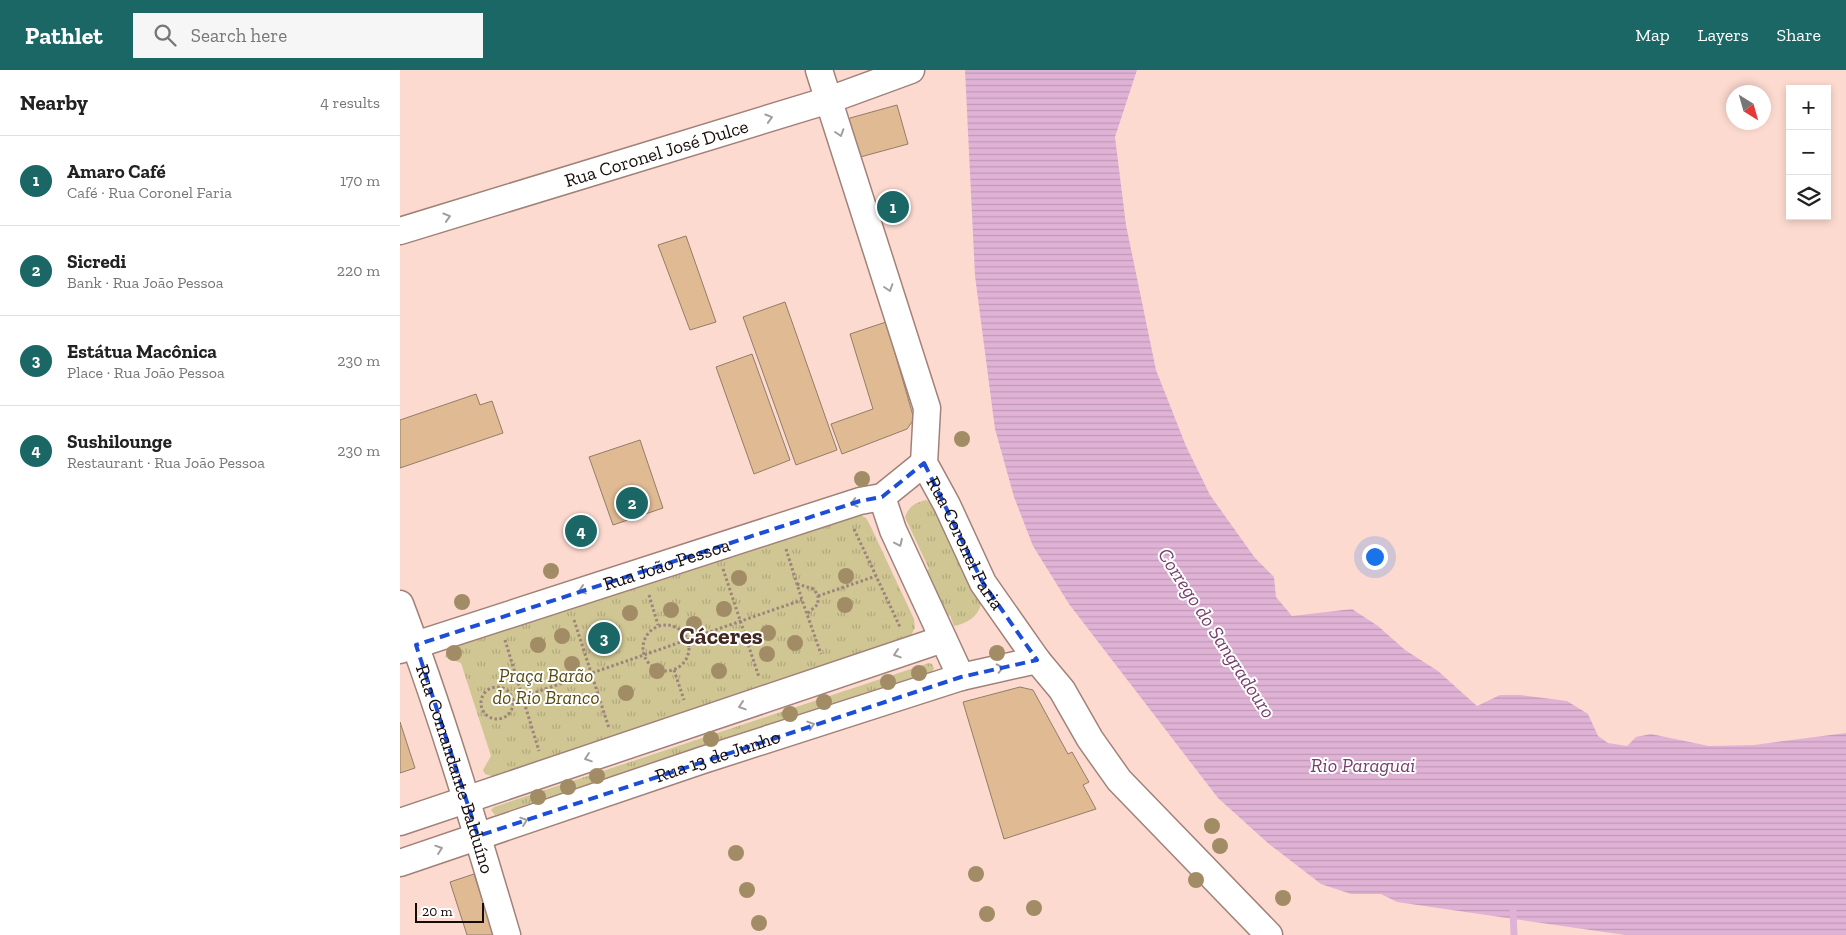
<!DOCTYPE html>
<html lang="en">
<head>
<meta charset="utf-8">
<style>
	:root { --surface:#fff; --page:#f6f6f6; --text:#222; --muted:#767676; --line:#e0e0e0; --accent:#1a6765 }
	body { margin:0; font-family:"Zilla Slab",serif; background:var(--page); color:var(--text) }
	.controls { position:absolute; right:15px; top:15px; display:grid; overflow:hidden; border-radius:0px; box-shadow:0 2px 8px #0003 }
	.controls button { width:45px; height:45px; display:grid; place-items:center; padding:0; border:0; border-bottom:1px solid var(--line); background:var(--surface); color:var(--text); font:25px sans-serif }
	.compass { position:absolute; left:1326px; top:15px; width:45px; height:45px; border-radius:50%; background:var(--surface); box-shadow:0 2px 8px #0003; rotate:143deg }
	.scale { position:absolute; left:15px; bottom:12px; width:69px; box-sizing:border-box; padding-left:5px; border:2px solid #170c09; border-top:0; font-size:14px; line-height:18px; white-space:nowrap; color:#170c09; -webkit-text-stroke:4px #fff; paint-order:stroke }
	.you { position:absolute; left:974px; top:486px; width:18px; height:18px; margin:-12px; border:4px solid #fff; border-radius:50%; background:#1a73e8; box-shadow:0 0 0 8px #1a73e833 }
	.badge { display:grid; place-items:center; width:32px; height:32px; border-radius:50%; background:var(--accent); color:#fff; font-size:16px; font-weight:700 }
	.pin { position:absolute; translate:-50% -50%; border:2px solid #fff; box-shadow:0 1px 5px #0006 }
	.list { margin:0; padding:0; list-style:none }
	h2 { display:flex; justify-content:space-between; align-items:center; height:65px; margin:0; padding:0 20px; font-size:21px }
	h2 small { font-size:16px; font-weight:400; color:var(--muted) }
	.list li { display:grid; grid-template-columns:32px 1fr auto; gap:15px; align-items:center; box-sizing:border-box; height:90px; padding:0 20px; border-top:1px solid var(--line) }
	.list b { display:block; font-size:19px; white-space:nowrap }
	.list p { margin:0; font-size:16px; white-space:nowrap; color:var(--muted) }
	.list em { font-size:16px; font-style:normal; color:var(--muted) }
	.icon { flex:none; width:28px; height:28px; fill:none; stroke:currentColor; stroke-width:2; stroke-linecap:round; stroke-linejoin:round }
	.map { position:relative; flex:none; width:1446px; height:865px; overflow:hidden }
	header { display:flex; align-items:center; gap:30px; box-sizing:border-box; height:70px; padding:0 25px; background:var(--accent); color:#fff }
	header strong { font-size:24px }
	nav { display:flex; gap:28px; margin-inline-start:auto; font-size:18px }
	.search { width:350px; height:45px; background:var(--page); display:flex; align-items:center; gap:12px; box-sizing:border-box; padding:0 18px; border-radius:0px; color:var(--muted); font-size:19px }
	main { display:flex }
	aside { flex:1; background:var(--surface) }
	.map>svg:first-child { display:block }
	.park { fill:url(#park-tufts) }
	.water { fill:url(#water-rules) }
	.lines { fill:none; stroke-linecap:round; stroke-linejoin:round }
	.stream { stroke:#e0b3d6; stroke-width:7 }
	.building { fill:#e0ba93; stroke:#927d67 }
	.minor-casing { stroke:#a18279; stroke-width:29 }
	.path { stroke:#9c837c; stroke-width:3; stroke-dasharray:2.5 2.5; stroke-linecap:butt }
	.minor { stroke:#fff; stroke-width:26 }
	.tree { fill:#a28c66 }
	.oneway { stroke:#a29e9d }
	.marked { fill:none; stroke:#1d4ed8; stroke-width:4; stroke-dasharray:10 6; stroke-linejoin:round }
	.labels { text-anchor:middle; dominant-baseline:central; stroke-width:4; stroke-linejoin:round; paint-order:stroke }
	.street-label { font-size:19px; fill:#170c09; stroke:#fff }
	.park-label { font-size:19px; font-style:italic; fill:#584d10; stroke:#fff }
	.water-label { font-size:20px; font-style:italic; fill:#763f6b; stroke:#fff }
	.district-label { font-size:24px; font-weight:bold; fill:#422821; stroke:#fff }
</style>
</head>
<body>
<header>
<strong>Pathlet</strong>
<div class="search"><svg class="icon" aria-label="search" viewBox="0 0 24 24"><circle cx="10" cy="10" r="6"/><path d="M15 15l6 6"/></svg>Search here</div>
<nav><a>Map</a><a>Layers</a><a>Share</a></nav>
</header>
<main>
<aside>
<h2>Nearby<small>4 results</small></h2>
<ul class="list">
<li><span class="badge">1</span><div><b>Amaro Café</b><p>Café · Rua Coronel Faria</p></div><em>170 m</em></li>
<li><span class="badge">2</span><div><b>Sicredi</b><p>Bank · Rua João Pessoa</p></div><em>220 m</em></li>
<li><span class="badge">3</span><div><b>Estátua Macônica</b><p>Place · Rua João Pessoa</p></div><em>230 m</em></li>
<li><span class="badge">4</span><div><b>Sushilounge</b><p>Restaurant · Rua João Pessoa</p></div><em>230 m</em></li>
</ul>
</aside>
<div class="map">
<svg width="1446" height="865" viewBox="0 0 1446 865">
	<defs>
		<pattern id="park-tufts" width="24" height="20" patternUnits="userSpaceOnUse" patternTransform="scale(1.25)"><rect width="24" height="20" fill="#cfc693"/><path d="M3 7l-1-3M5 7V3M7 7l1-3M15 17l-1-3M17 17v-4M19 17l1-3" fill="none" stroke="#b1a97d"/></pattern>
		<pattern id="water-rules" width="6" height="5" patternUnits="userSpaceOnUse" patternTransform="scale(1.25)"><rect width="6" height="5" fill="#e0b3d6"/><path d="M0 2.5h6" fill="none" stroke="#bf99b6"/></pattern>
	</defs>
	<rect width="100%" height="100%" fill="#fddad0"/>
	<!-- park -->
	<g class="park">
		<path d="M526 430 533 433 581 534C578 547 566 554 554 556L550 545 542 550 524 503 529 499 505 447C509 436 515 433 526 430Z"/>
		<path d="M457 443 466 448 470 455 514 549 515 558 509 569 95 707 85 704 83 700 91 686 61 593 45 587 48 577Z"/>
		<path d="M529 593 532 594 534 598 532 602 95 745 91 740 94 737Z"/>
	</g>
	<!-- water -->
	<path class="water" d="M565 0H737L715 67 726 155 756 300 786 376 810 425 855 488 874 507 876 527 892 546 952 539 978 556 1005 580 1038 601 1077 636 1100 625H1121L1167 631 1188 644 1198 666 1208 673 1227 676 1236 667 1251 664 1309 676 1354 675 1446 663V865H1225L997 832 981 824H951L921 814 869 774 818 728 669 534 633 476 614 427 595 359 575 206Z"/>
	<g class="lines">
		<!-- stream -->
		<path class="stream" d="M1113 840 1114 865"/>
	</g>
	<!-- building -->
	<g class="building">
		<path d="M497 35 508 74 453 89 445 60 450 48Z"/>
		<path d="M286 166 316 252 290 260 258 175Z"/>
		<path d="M385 232 437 380 396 395 343 247Z"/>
		<path d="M486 252 514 349 507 359 442 384 431 354 473 339 450 264Z"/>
		<path d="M352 284 390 390 354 404 316 297Z"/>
		<path d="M76 324 80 335 92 331 103 363 0 398V350Z"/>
		<path d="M240 370 263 438 213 455 189 387Z"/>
		<path d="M620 617 633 620 668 684 672 682 689 712 683 715 696 739 604 769 563 632Z"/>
		<path d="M0 652 15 698 0 703Z"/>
		<path d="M74 804 94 865H67L50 812Z"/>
	</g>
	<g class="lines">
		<!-- minor casing -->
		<g class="minor-casing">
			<g id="minor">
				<path id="s1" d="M419 0 527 338 524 393 547 435 583 513 637 590 662 620 690 669 719 710 869 865"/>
				<path id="s2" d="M0 161 429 30 511 0"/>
				<path d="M482 427 493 460 561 607"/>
				<path id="s3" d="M0 534C41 642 74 754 107 865"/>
				<path id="s4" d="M0 580 460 431 482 427 524 393"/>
				<path d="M0 752 543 569"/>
				<path id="s5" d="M0 793 303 690 561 607 637 590"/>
			</g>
		</g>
		<!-- path -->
		<g class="path">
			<path d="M454 459 500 557"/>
			<path d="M386 479 402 530 421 584"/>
			<path d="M323 499 359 607"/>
			<path d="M397 514 414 519 418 526V534L407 544"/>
			<path d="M249 525 258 555"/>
			<path d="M418 526 476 506"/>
			<path d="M174 550 209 658"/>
			<circle cx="266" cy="578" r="23"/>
			<path d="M105 570 139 681"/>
			<path d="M274 600 284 630"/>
			<circle cx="97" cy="633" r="16"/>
			<path d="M112 630C209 598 305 563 402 530"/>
		</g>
		<!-- minor -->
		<use href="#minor" class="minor"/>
	</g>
	<!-- trees -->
	<g class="tree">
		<circle cx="562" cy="369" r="8"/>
		<circle cx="462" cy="409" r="8"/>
		<circle cx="151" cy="501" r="8"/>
		<circle cx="446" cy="506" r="8"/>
		<circle cx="339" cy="508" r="8"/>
		<circle cx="62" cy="532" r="8"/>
		<circle cx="445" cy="535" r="8"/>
		<circle cx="324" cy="539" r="8"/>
		<circle cx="271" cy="540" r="8"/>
		<circle cx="230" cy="543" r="8"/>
		<circle cx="294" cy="554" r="8"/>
		<circle cx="368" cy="563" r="8"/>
		<circle cx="162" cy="566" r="8"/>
		<circle cx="395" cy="573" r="8"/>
		<circle cx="138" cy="575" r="8"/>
		<circle cx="54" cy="583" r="8"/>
		<circle cx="597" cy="583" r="8"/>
		<circle cx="367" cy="584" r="8"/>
		<circle cx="172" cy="594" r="8"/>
		<circle cx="257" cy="601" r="8"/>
		<circle cx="319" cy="601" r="8"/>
		<circle cx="519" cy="603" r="8"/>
		<circle cx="488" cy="612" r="8"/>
		<circle cx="226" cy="623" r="8"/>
		<circle cx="424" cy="632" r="8"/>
		<circle cx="390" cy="644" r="8"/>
		<circle cx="311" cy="669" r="8"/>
		<circle cx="197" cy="706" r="8"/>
		<circle cx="168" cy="717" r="8"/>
		<circle cx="138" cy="727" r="8"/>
		<circle cx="812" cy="756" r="8"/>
		<circle cx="820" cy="776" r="8"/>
		<circle cx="336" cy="783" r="8"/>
		<circle cx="576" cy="804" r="8"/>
		<circle cx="796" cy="810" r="8"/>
		<circle cx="347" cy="820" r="8"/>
		<circle cx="883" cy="828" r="8"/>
		<circle cx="634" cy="838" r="8"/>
		<circle cx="587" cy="844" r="8"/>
		<circle cx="359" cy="853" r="8"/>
	</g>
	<!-- one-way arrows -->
	<defs><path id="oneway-chevron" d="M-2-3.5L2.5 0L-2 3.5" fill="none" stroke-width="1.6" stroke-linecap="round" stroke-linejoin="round" transform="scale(1.25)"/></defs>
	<g class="oneway">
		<use href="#oneway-chevron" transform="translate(369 48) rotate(-17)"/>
		<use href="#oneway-chevron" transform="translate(440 63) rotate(72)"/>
		<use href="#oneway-chevron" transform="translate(47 147) rotate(-17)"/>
		<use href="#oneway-chevron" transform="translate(489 218) rotate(72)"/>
		<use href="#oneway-chevron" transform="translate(454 433) rotate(164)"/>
		<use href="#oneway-chevron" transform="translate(499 473) rotate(65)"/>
		<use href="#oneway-chevron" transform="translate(182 520) rotate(162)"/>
		<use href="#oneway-chevron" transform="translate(497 584) rotate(162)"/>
		<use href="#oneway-chevron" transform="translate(600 598) rotate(-13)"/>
		<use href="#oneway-chevron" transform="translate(342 636) rotate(162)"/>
		<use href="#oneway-chevron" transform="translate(411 655) rotate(-18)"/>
		<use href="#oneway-chevron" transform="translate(188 688) rotate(161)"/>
		<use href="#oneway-chevron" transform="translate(124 751) rotate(-19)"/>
		<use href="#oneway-chevron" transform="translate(39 779) rotate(-19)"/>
	</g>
	<!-- marked area -->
	<path class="marked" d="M524 393 583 513 637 590 561 607 78 766 16 575 460 431 482 427Z"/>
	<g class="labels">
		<!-- street labels -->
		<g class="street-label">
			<text stroke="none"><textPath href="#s2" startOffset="268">Rua Coronel José Dulce</textPath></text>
			<text stroke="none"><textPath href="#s1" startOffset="500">Rua Coronel Faria</textPath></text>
			<text stroke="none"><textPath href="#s4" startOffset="280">Rua João Pessoa</textPath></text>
			<text stroke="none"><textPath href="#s5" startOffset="335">Rua 13 de Junho</textPath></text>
			<text stroke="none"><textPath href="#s3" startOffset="174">Rua Comandante Balduíno</textPath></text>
		</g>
		<!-- park labels -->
		<g class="park-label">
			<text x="146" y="605">Praça Barão<tspan x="146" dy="22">do Rio Branco</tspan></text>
		</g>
		<!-- water labels -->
		<g class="water-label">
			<text transform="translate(817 563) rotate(57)">Corrego do Sangradouro</text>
			<text x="963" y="695">Rio Paraguai</text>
		</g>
		<!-- district labels -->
		<g class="district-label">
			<text x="321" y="565">Cáceres</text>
		</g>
	</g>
</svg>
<div class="controls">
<button>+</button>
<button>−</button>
<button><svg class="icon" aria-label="layers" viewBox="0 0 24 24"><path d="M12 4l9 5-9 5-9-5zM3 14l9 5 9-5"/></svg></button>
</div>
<svg class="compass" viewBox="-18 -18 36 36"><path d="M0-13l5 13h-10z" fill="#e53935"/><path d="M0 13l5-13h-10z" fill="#767676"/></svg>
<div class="scale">20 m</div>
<div class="you"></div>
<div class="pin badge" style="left:493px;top:137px">1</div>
<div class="pin badge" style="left:232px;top:433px">2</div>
<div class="pin badge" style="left:204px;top:568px">3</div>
<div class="pin badge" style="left:181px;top:461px">4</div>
</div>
</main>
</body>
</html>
